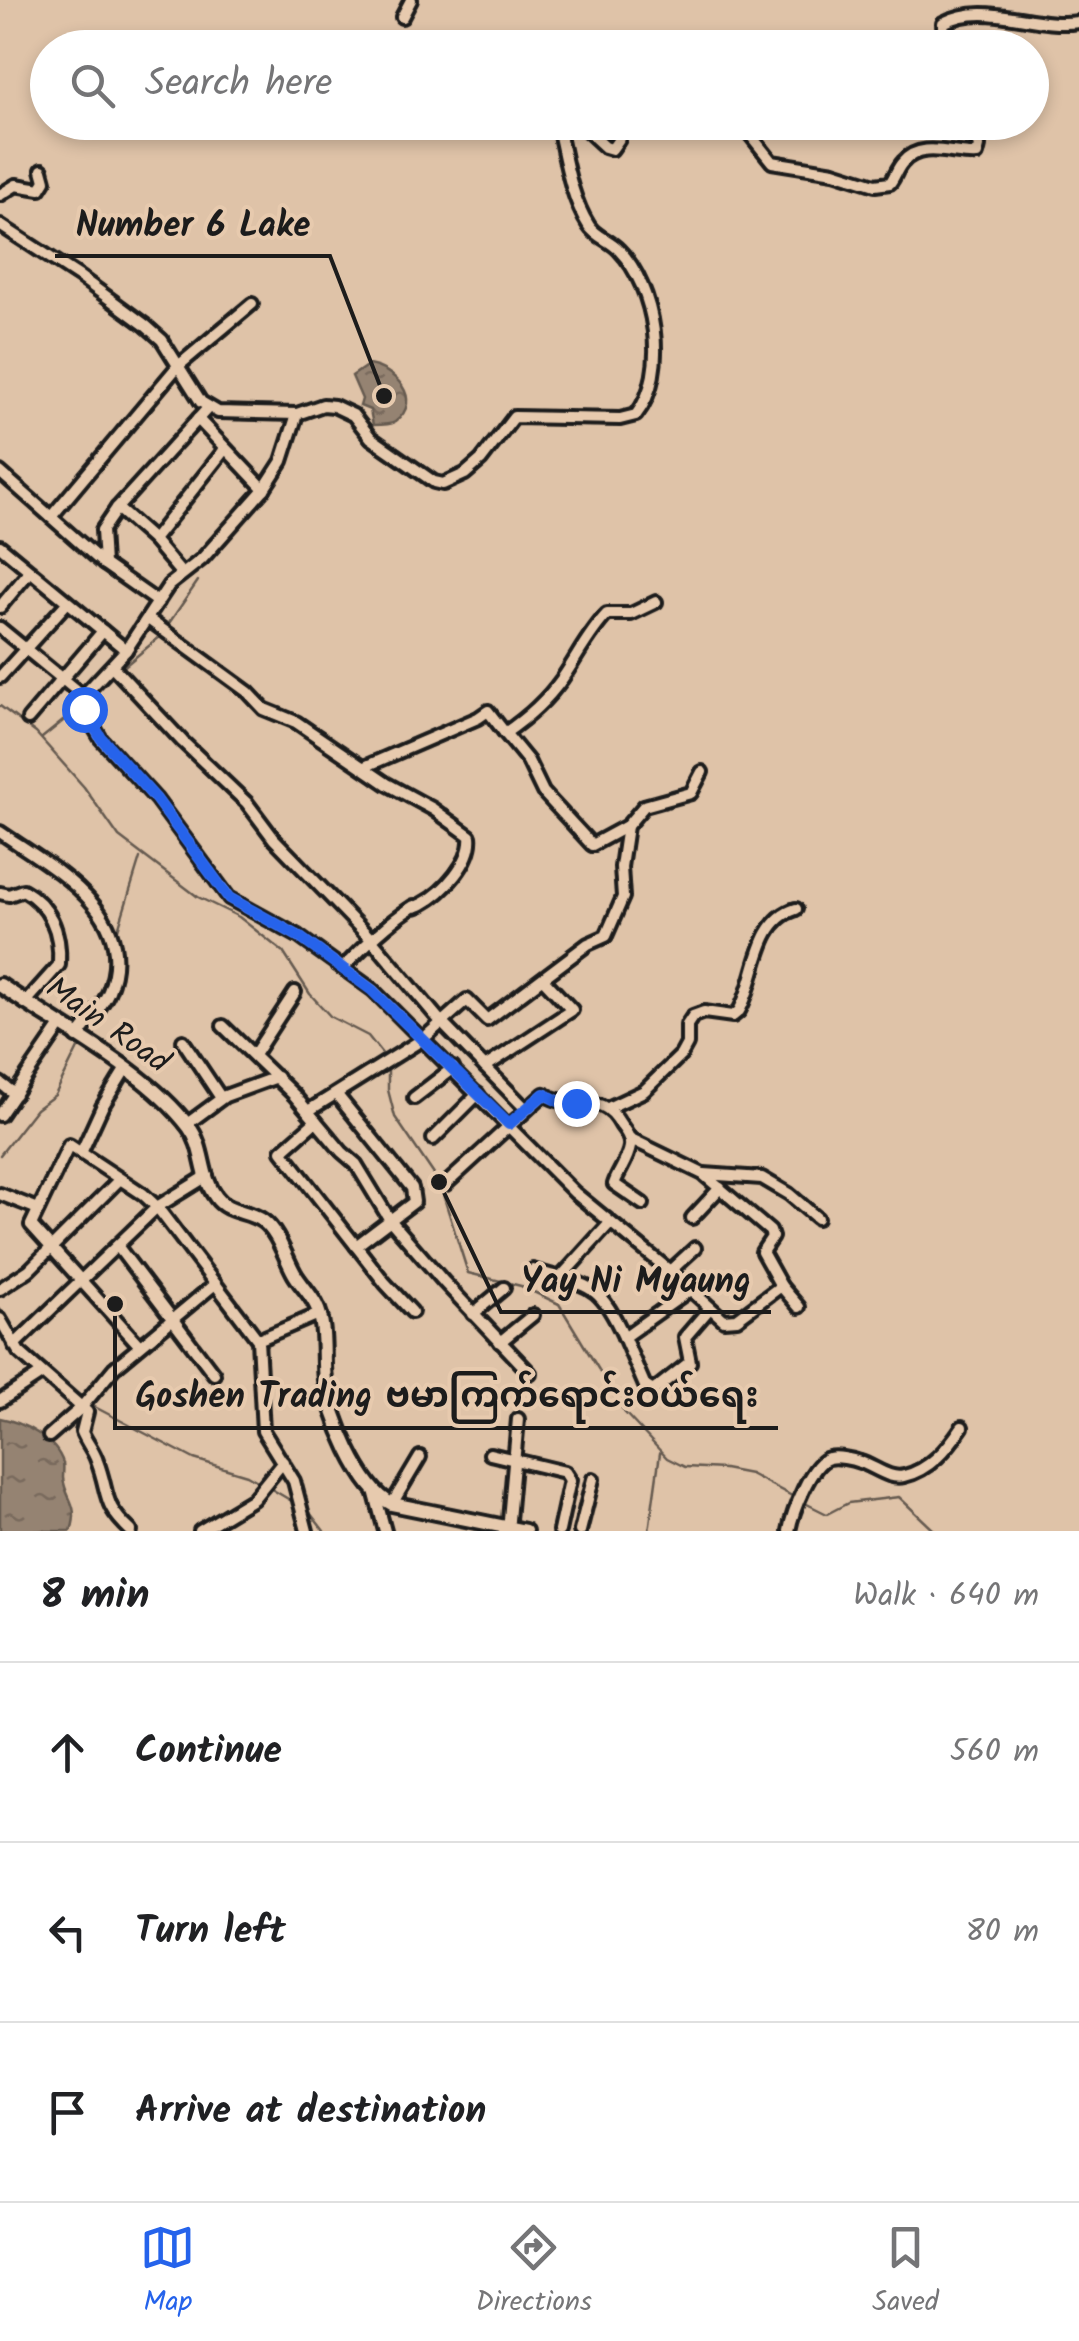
<!DOCTYPE html>
<html lang="en">
<head>
<meta charset="utf-8">
<style>
	:root { --surface:#fff; --page:#f2f2f2; --text:#202124; --muted:#757577; --line:#e0e0e0; --accent:#2563eb }
	body { margin:0; font-family:Kalam,"Noto Sans Myanmar",sans-serif; background:var(--page); color:var(--text) }
	.stop { position:absolute; width:30px; height:30px; margin:-22px; border:8px solid #2563eb; border-radius:50%; background:#fff }
	.stop.end { background:#2563eb; border-color:#fff; box-shadow:0 2px 10px #0008 }
	.list { margin:0; padding:0; list-style:none }
	h2 { display:flex; justify-content:space-between; align-items:center; height:130px; margin:0; padding:0 40px; font-size:42px }
	h2 small { font-size:32px; font-weight:400; color:var(--muted) }
	.list li { display:grid; grid-template-columns:65px 1fr auto; gap:30px; align-items:center; box-sizing:border-box; height:180px; padding:0 40px; border-top:2px solid var(--line) }
	.list b { display:block; font-size:38px; white-space:nowrap }
	.list em { font-size:32px; font-style:normal; color:var(--muted) }
	.icon { flex:none; width:55px; height:55px; fill:none; stroke:currentColor; stroke-width:2; stroke-linecap:round; stroke-linejoin:round }
	.map { position:relative; flex:none; width:1079px; height:1531px; overflow:hidden }
	.search { position:absolute; background:var(--surface); box-shadow:0 5px 15px #0003; left:30px; right:30px; top:30px; height:110px; display:flex; align-items:center; gap:25px; box-sizing:border-box; padding:0 35px; border-radius:55px; color:var(--muted); font-size:38px }
	.sheet { height:670px; background:var(--surface) }
	nav { display:flex; justify-content:space-around; align-items:center; box-sizing:border-box; height:140px; border-top:2px solid var(--line); background:var(--surface); font-size:28px; color:var(--muted) }
	nav a { display:grid; justify-items:center; gap:5px }
	nav .on { color:var(--accent) }
	.map>svg:first-child { display:block }
	.water { fill:url(#water-ripples); stroke:#655a50; stroke-width:2.5 }
	.lines { fill:none; stroke-linecap:round; stroke-linejoin:round }
	.stream { stroke:#655a50; stroke-width:2.5 }
	.minor-casing { stroke:#1c1c1c; stroke-width:18 }
	.major-casing { stroke:#1c1c1c; stroke-width:20 }
	.minor { stroke:#e7caae; stroke-width:10 }
	.major { stroke:#e7caae; stroke-width:12 }
	.route { stroke:#2563eb; stroke-width:12 }
	.labels { text-anchor:middle; dominant-baseline:central; stroke-width:8; stroke-linejoin:round; paint-order:stroke }
	.street-label { font-size:32px; fill:#1c1c1c; stroke:#e7caae }
	.leader { fill:none; stroke:#1c1c1c; stroke-width:4 }
	.callout-dot { fill:#1c1c1c; stroke:#e7caae; stroke-width:4 }
	.callout-label { font-size:35px; text-anchor:middle; font-weight:bold; fill:#1c1c1c; stroke:#e7caae; stroke-width:8; stroke-linejoin:round; paint-order:stroke }
</style>
</head>
<body>
<div class="map">
<svg width="1079" height="1531" viewBox="0 0 1079 1531">
	<defs>
		<pattern id="water-ripples" width="26" height="14" patternUnits="userSpaceOnUse" patternTransform="scale(2.5)"><rect width="26" height="14" fill="#958372"/><path d="M2 4q2-2 4 0t4 0M15 11q2-2 4 0t4 0" fill="none" stroke="#796a5d"/></pattern>
	</defs>
	<rect width="100%" height="100%" fill="#dfc3a8"/>
	<filter id="ink" filterUnits="userSpaceOnUse"><feTurbulence type="fractalNoise" baseFrequency=".01" numOctaves="2"/><feDisplacementMap in="SourceGraphic" scale="20" xChannelSelector="R" yChannelSelector="G"/><feConvolveMatrix kernelMatrix="1 2 1 2 8 2 1 2 1" color-interpolation-filters="sRGB"/></filter>
	<g filter="url(#ink)">
		<!-- water -->
		<g class="water">
			<path d="M368 365C393 368 425 399 395 422 392 424 381 425 373 425L370 410 360 406 362 399 352 376Z"/>
			<path d="M0 1418C22 1422 56 1439 63 1463 64 1468 63 1473 63 1478 66 1501 80 1504 71 1531H0Z"/>
		</g>
		<g class="lines">
			<!-- stream -->
			<g class="stream">
				<path d="M165 629 198 581"/>
				<path d="M121 669 161 636"/>
				<path d="M89 700 115 674"/>
				<path d="M0 706 36 733 84 787 119 837 198 897 239 917 283 952 310 994 331 1017 368 1036 384 1056"/>
				<path d="M42 738 79 708"/>
				<path d="M116 936 140 858"/>
				<path d="M388 1068V1090L395 1117 439 1182 468 1273 521 1286 559 1304 625 1413 667 1458 685 1467 724 1469 750 1474 794 1497"/>
				<path d="M0 1155 36 1109 55 1095 80 1044"/>
				<path d="M0 1309 16 1337"/>
				<path d="M91 1405 194 1459 247 1475 261 1483"/>
				<path d="M268 1487 295 1503"/>
				<path d="M801 1501 827 1514 848 1503 899 1497 935 1531"/>
				<path d="M307 1509 324 1531"/>
				<path d="M649 1531 660 1453"/>
			</g>
			<!-- minor casing -->
			<g class="minor-casing">
				<g id="minor">
					<path d="M402 17 411 0"/>
					<path d="M945 48 943 23C986 0 1033 29 1079 22"/>
					<path d="M578 122 605 147 612 149 619 139 612 122"/>
					<path d="M740 122 772 162 834 172 875 185 890 183C895 177 897 168 903 162 922 140 954 156 977 154L979 146 969 122"/>
					<path d="M0 195 16 185 40 189 45 181 42 170"/>
					<path d="M0 225 80 277 145 325 162 340 201 402 218 412 297 414 323 405 334 406 353 415 371 438 434 482 443 484 465 474 481 460 514 417 620 419 636 415C670 372 655 287 619 250 610 240 596 237 589 226 570 196 565 156 557 122"/>
					<path d="M297 414 282 461 264 489 202 559 169 585 126 650 83 696V709L101 739 156 799 229 898 298 936 373 990 575 1193 670 1271 724 1320 737 1319 781 1286"/>
					<path d="M198 419 264 489"/>
					<path d="M0 472 104 564 158 602"/>
					<path d="M117 508 153 540"/>
					<path d="M51 517 177 367 252 304"/>
					<path d="M0 546 126 650"/>
					<path d="M104 564 102 530 117 508 207 409"/>
					<path d="M181 573 153 540 225 449"/>
					<path d="M0 607 30 571"/>
					<path d="M148 619 248 692 264 709 296 722 387 784 433 809 470 836C473 861 443 893 422 904 408 911 421 901 408 910 384 926 363 947 343 968"/>
					<path d="M0 628 83 696"/>
					<path d="M112 666 183 742 247 803 274 839 372 940 441 1022 526 1109"/>
					<path d="M0 677 67 603"/>
					<path d="M28 719 103 631"/>
					<path d="M505 733 528 761 543 792 592 845 627 826 644 806 691 793 702 772"/>
					<path d="M364 767 478 718 488 711 505 733C527 718 547 700 562 679 578 656 588 634 607 614H631L656 602"/>
					<path d="M0 832C52 868 140 913 109 991 102 1008 88 1022 77 1037"/>
					<path d="M0 893 9 895 23 890C51 906 61 933 59 965L25 1003"/>
					<path d="M223 1026 294 1095 342 1152 356 1164 390 1220 444 1282 530 1373"/>
					<path d="M183 1041 221 1098"/>
					<path d="M254 1055 295 992"/>
					<path d="M485 1067 572 1010 543 979"/>
					<path d="M126 1068 102 1107 81 1153 69 1145 31 1225 139 1345"/>
					<path d="M0 1083 15 1094"/>
					<path d="M337 1095 412 1188 414 1202 356 1246"/>
					<path d="M414 1098 453 1068"/>
					<path d="M610 1107 644 1091 681 1055 687 1044V1025L693 1016 704 1012 733 1016 739 1011C758 978 755 921 796 909"/>
					<path d="M308 1111 423 1039 467 1000 487 1020 588 944 606 936 623 897 621 867 627 826"/>
					<path d="M0 1115 60 1027"/>
					<path d="M316 1121 282 1151 385 1283 412 1312"/>
					<path d="M187 1124 225 1096 277 1077"/>
					<path d="M629 1138 703 1174 770 1231 772 1237 762 1252 781 1286 799 1307"/>
					<path d="M433 1139 478 1094"/>
					<path d="M81 1153 143 1194 157 1207 258 1340 263 1431 294 1481 307 1531"/>
					<path d="M704 1174 762 1178 789 1194 817 1218"/>
					<path d="M446 1184 544 1094C575 1113 601 1088 621 1125 626 1132 631 1138 630 1147 628 1160 618 1172 614 1184L643 1204"/>
					<path d="M0 1194 38 1209"/>
					<path d="M692 1218 720 1188"/>
					<path d="M118 1247 214 1374"/>
					<path d="M533 1270C589 1287 598 1280 624 1337L690 1290"/>
					<path d="M670 1271 695 1248"/>
					<path d="M560 1278 609 1224"/>
					<path d="M0 1289 29 1270 119 1180"/>
					<path d="M473 1314 504 1288"/>
					<path d="M0 1319 19 1352 87 1412 82 1432C86 1442 94 1451 97 1461 110 1495 101 1503 131 1531"/>
					<path d="M624 1337 645 1386 653 1391 690 1362 685 1337 710 1308"/>
					<path d="M258 1340 319 1314"/>
					<path d="M500 1342 533 1315"/>
					<path d="M14 1345 157 1207 207 1176"/>
					<path d="M0 1401 41 1374"/>
					<path d="M49 1436 81 1408 114 1368 215 1284"/>
					<path d="M490 1454 565 1472 570 1480 559 1531"/>
					<path d="M375 1494 385 1531"/>
					<path d="M392 1504 420 1457"/>
					<path d="M200 1531 253 1499 283 1462"/>
					<path d="M508 1531 518 1419"/>
					<path d="M580 1531 593 1479"/>
					<path d="M789 1531C792 1514 811 1462 829 1458 837 1456 852 1459 860 1462 874 1466 889 1480 904 1476 930 1470 948 1448 962 1427"/>
				</g>
			</g>
			<!-- major casing -->
			<g class="major-casing">
				<path id="major" d="M0 985C60 1027 145 1069 189 1127 205 1148 200 1176 216 1197 227 1213 248 1210 263 1221 278 1232 285 1257 294 1273 300 1284 310 1293 316 1305 327 1327 322 1355 325 1380 330 1414 360 1489 392 1504L525 1531"/>
			</g>
			<!-- minor -->
			<use href="#minor" class="minor"/>
			<!-- major -->
			<use href="#major" class="major"/>
		</g>
	</g>
	<g class="lines" filter="url(#ink)">
		<!-- route -->
		<path class="route" d="M84 709 101 738 156 799 229 898 298 936 372 990 509 1124 544 1094 558 1101 576 1103"/>
	</g>
	<g class="labels">
		<!-- street labels -->
		<g class="street-label">
			<text transform="translate(107 1026) rotate(35)">Main Road</text>
		</g>
	</g>
	<!-- callouts -->
	<path class="leader" d="M384 396L330 256H55M439 1182L501 1312H771M115 1304L115 1428H778"/>
	<g class="callout-dot">
		<circle cx="384" cy="396" r="10"/>
		<circle cx="439" cy="1182" r="10"/>
		<circle cx="115" cy="1304" r="10"/>
	</g>
	<g class="callout-label">
		<text x="193" y="236">Number 6 Lake</text>
		<text x="636" y="1292">Yay Ni Myaung</text>
		<text x="447" y="1407">Goshen Trading ဗမာကြက်ရောင်းဝယ်ရေး</text>
	</g>
</svg>
<div class="stop" style="left:84px;top:709px"></div>
<div class="stop end" style="left:576px;top:1103px"></div>
<div class="search"><svg class="icon" aria-label="search" viewBox="0 0 24 24"><circle cx="10" cy="10" r="6"/><path d="M15 15l6 6"/></svg>Search here</div>
</div>
<section class="sheet">
<h2>8 min<small>Walk · 640 m</small></h2>
<ul class="list">
<li><svg class="icon" aria-label="ahead" viewBox="0 0 24 24"><path d="M12 20V5M6 11l6-6 6 6"/></svg><div><b>Continue</b></div><em>560 m</em></li>
<li><svg class="icon" aria-label="left" viewBox="0 0 24 24"><path d="M17 20v-9H6M10 6l-5 5 5 5"/></svg><div><b>Turn left</b></div><em>80 m</em></li>
<li><svg class="icon" aria-label="arrive" viewBox="0 0 24 24"><path d="M6 21V4h12l-3 4 3 4H6"/></svg><div><b>Arrive at destination</b></div></li>
</ul>
</section>
<nav>
<a class="on"><svg class="icon" aria-label="map" viewBox="0 0 24 24"><path d="M3 6l6-2 6 2 6-2v14l-6 2-6-2-6 2zM9 4v14M15 6v14"/></svg>Map</a>
<a><svg class="icon" aria-label="directions" viewBox="0 0 24 24"><path d="M12 3l9 9-9 9-9-9zM9 14v-3h6M13 9l2 2-2 2"/></svg>Directions</a>
<a><svg class="icon" aria-label="saved" viewBox="0 0 24 24"><path d="M7 4h10v16l-5-4-5 4z"/></svg>Saved</a>
</nav>
</body>
</html>
